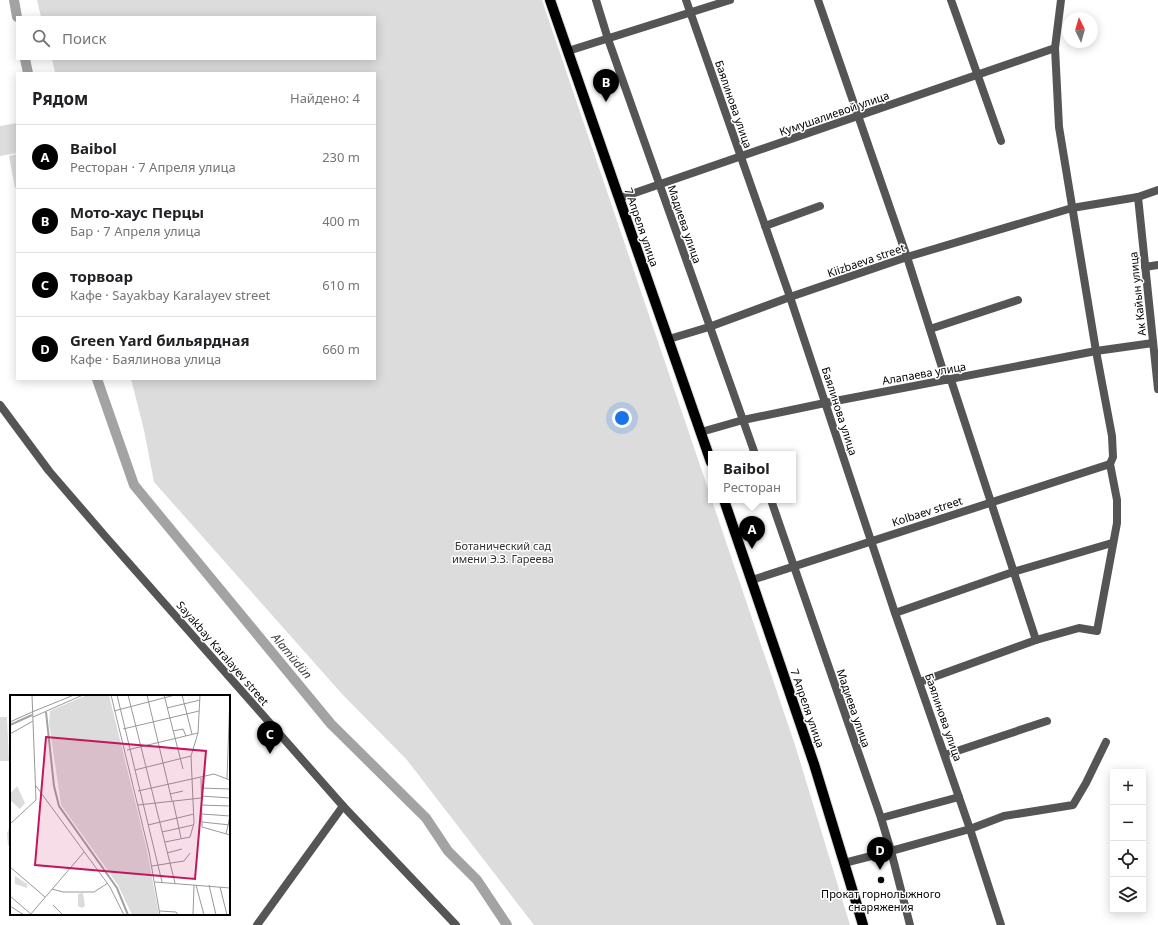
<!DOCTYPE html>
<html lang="ru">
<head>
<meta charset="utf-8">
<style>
	:root { --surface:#fff; --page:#f6f6f6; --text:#202124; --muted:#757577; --line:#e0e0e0; --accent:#000 }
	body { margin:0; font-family:"Noto Sans",sans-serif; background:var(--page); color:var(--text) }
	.controls { position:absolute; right:12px; bottom:12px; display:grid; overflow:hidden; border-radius:0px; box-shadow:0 2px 10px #0003 }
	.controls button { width:36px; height:36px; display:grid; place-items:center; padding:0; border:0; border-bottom:1px solid var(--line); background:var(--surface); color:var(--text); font:20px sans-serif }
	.compass { position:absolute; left:1062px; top:12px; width:36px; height:36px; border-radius:50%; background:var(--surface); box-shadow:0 2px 10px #0003; rotate:355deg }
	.you { position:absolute; left:622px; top:418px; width:14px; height:14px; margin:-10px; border:3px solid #fff; border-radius:50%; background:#1a73e8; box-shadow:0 0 0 6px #1a73e833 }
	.badge { display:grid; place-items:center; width:26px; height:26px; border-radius:50%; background:var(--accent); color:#fff; font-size:13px; font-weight:700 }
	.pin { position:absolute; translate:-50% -33px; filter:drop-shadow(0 1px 2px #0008) }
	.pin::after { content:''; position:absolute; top:21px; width:14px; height:12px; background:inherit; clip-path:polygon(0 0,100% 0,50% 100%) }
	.popup { position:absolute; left:708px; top:451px; width:88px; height:52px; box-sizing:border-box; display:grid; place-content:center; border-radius:0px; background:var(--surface); filter:drop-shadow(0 1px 3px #0005); font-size:13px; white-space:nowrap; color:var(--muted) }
	.popup b { font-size:15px; color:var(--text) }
	.popup::after { content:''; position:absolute; left:50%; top:100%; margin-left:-8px; border:8px solid transparent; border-top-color:var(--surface) }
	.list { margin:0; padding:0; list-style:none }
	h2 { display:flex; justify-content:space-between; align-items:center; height:52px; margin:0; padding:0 16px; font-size:17px }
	h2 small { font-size:13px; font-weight:400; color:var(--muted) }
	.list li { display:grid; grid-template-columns:26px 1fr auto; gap:12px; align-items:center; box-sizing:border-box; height:64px; padding:0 16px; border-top:1px solid var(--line) }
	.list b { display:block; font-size:15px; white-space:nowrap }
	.list p { margin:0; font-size:13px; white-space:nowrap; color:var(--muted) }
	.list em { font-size:13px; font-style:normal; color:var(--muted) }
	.icon { flex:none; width:22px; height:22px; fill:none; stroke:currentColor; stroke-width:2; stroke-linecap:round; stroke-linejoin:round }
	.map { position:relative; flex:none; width:1158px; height:925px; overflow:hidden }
	.search { position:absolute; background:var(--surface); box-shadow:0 2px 10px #0003; left:16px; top:16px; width:360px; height:44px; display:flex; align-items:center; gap:10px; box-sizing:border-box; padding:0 14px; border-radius:0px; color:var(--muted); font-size:15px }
	.panel { position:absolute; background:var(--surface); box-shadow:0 2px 10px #0003; left:16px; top:72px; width:360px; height:308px; border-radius:0px }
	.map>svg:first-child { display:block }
	.green { fill:#dcdcdc }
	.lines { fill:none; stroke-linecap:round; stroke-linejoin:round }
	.river { stroke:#a3a3a3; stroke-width:10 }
	.major-casing { stroke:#dbdbdb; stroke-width:12 }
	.minor { stroke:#555; stroke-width:8 }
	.major { stroke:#000; stroke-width:10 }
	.poi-dot { fill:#000; stroke:#fff; stroke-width:1.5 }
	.labels { text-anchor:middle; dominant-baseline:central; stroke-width:3; stroke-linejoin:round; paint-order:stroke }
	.street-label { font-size:11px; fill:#000; stroke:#fff }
	.park-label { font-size:11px; fill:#333; stroke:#fff }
	.poi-label { font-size:11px; fill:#000; stroke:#fff }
	.water-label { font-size:12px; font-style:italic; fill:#444; stroke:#fff }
	.inset-river { fill:none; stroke:#a3a3a3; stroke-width:2 }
	.inset-road { fill:none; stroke:#999; stroke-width:1 }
	.view { fill:#c2185b; fill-opacity:0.15; stroke:#c2185b; stroke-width:2 }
	.inset-edge { fill:none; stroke:#000; stroke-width:2 }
</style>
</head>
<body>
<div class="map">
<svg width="1158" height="925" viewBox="0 0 1158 925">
	<rect width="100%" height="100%" fill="#fff"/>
	<!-- green -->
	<g class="green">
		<path d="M37 0H542L795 745 850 925H534L407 760 342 694 154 482 144 430 131 379H375V73H55L52 59H375V17H41Z"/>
		<path d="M17 123V153L0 156V126Z"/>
		<path d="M17 154V187L15 188 9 156Z"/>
		<path d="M0 717H7L9 761H0Z"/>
		<path d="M11 824V847L8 845 7 833Z"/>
	</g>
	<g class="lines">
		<!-- river -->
		<g class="river">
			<path d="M14 0 17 17"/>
			<path d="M25 59 28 73"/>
			<path d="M97 379 134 485 331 724 426 818 448 851 477 880 507 925"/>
		</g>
		<!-- major casing -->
		<g class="major-casing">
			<g id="major">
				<path d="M550 0 711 462"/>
				<path d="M724 500 814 764 863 925"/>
			</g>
		</g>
		<!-- minor -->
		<g class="minor">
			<path d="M596 0 608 39 755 454"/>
			<path d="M686 0 790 297 895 613 970 829 1001 925"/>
			<path d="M818 0 907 257 946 380"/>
			<path d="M951 0 1001 141"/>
			<path d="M568 51 730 0"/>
			<path d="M1138 197 1158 389"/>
			<path d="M620 198 1055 48"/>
			<path d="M765 226 820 206"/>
			<path d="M1145 267 1158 265"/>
			<path d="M930 329 1018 300"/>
			<path d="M669 339 709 327 790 297 907 257 1072 208 1138 197 1158 190"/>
			<path d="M951 380 1036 640"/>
			<path d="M0 405 49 471 105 536 343 806 456 925"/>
			<path d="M701 432 743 420 825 403 1096 351 1153 343"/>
			<path d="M771 500 881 818 891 851 910 925"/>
			<path d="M752 580 1110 464"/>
			<path d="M895 613 1013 572 1112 543"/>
			<path d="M920 682 1036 640 1079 628 1097 631 1117 523V500L1110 464 1113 457 1112 436 1096 351 1059 127 1055 48 1061 0"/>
			<path d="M945 755 1047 721"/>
			<path d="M881 818 959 797"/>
			<path d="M844 863 891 851 970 829 1004 816 1073 805 1086 783 1106 742"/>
			<path d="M257 925 343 806"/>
		</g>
		<!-- major -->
		<use href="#major" class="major"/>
	</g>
	<!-- markers -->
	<circle class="poi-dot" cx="881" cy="880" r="4"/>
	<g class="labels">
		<!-- street labels -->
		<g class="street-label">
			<text transform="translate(734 104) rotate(71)">Баялинова улица</text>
			<text transform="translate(834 113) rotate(-19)">Кумушалиевой улица</text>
			<text transform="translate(685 224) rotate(71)">Мадиева улица</text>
			<text transform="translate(642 227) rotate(71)">7 Апреля улица</text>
			<text transform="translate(866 260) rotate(-19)">Kiizbaeva street</text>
			<text transform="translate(1137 294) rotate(-96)">Ак Кайын улица</text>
			<text transform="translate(924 373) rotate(-10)">Алапаева улица</text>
			<text transform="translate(840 411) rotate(72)">Баялинова улица</text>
			<text transform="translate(927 511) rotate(-18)">Kolbaev street</text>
			<text transform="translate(223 653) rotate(49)">Sayakbay Karalayev street</text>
			<text transform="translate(808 708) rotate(71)">7 Апреля улица</text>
			<text transform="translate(854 708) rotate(71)">Мадиева улица</text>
			<text transform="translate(944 717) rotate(71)">Баялинова улица</text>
		</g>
		<!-- park labels -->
		<g class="park-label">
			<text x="503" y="545">Ботанический сад<tspan x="503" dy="13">имени Э.З. Гареева</tspan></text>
		</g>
		<!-- poi labels -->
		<g class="poi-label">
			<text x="881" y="893">Прокат горнолыжного<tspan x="881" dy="13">снаряжения</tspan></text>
		</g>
		<!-- water labels -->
		<g class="water-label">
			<text transform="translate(292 656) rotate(50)">Alamüdün</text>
		</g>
	</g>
	<!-- overview -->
	<g transform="translate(10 695)">
		<rect width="220" height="220" fill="#fff"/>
		<path d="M77 0H99L137 155 149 220H122L108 190 51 110 39 28 40 16ZM7 91 15 108 10 114 0 105V99ZM5 181 17 189V193L5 189ZM73 198 75 211 72 213 68 211V199Z" fill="#dcdcdc"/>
		<path class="inset-river" d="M36 17 44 91 49 111 107 193 118 220M0 30 22 20"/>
		<path class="inset-road" d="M101 0 139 157 150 220M107 0 152 187M118 0 165 188M137 0 162 106M154 0 173 74M172 0 182 39M157 13 190 5M104 16 165 0M22 17 64 0M23 22 73 0M0 27 22 17M113 34 189 16M163 36 173 34 176 41M0 39 23 26M117 55 188 38M125 75 181 61M191 83 192 132 220 140M217 84 220 0M26 91 100 192 114 220M191 93 220 94M128 96 204 79 220 85M160 99 173 96M191 101 220 103M163 106 171 143M128 110 191 103M191 110 220 111M192 119 220 121 216 139M192 127 220 130M0 129 26 105 22 0M138 130 184 119M152 137 183 130M155 147 180 142 184 128 181 61 188 38 190 0M157 158 172 154M142 171 174 166 180 158M0 172 35 202M145 187 220 193M186 190 194 220M199 190 206 220M210 192 217 220M42 194 53 197H84L98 188M0 201 22 220M43 210 53 220M0 211 14 220M150 216 166 217 168 220M20 220 74 157M183 220 184 190"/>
		<path class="view" d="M36 42 196 56 185 184 25 170Z"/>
		<rect width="220" height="220" class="inset-edge"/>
	</g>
</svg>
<div class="controls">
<button>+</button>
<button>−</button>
<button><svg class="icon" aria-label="locate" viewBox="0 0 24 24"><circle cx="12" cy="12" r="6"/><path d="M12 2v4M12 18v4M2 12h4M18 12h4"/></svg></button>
<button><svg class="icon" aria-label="layers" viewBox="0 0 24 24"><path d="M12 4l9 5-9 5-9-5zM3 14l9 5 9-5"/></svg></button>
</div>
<svg class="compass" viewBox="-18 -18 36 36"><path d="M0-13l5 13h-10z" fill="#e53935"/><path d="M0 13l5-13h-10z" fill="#757577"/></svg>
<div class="you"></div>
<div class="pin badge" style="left:752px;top:549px">A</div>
<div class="popup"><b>Baibol</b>Ресторан</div>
<div class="pin badge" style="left:606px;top:102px">B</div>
<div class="pin badge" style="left:270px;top:754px">C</div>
<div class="pin badge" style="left:880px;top:870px">D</div>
<div class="search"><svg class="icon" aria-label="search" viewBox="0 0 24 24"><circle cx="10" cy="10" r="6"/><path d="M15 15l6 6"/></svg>Поиск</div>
<section class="panel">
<h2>Рядом<small>Найдено: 4</small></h2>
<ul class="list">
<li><span class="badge">A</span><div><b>Baibol</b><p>Ресторан · 7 Апреля улица</p></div><em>230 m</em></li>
<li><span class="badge">B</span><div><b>Мото-хаус Перцы</b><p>Бар · 7 Апреля улица</p></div><em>400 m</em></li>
<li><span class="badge">C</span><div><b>торвоар</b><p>Кафе · Sayakbay Karalayev street</p></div><em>610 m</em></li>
<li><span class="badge">D</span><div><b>Green Yard бильярдная</b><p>Кафе · Баялинова улица</p></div><em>660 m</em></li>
</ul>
</section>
</div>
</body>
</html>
